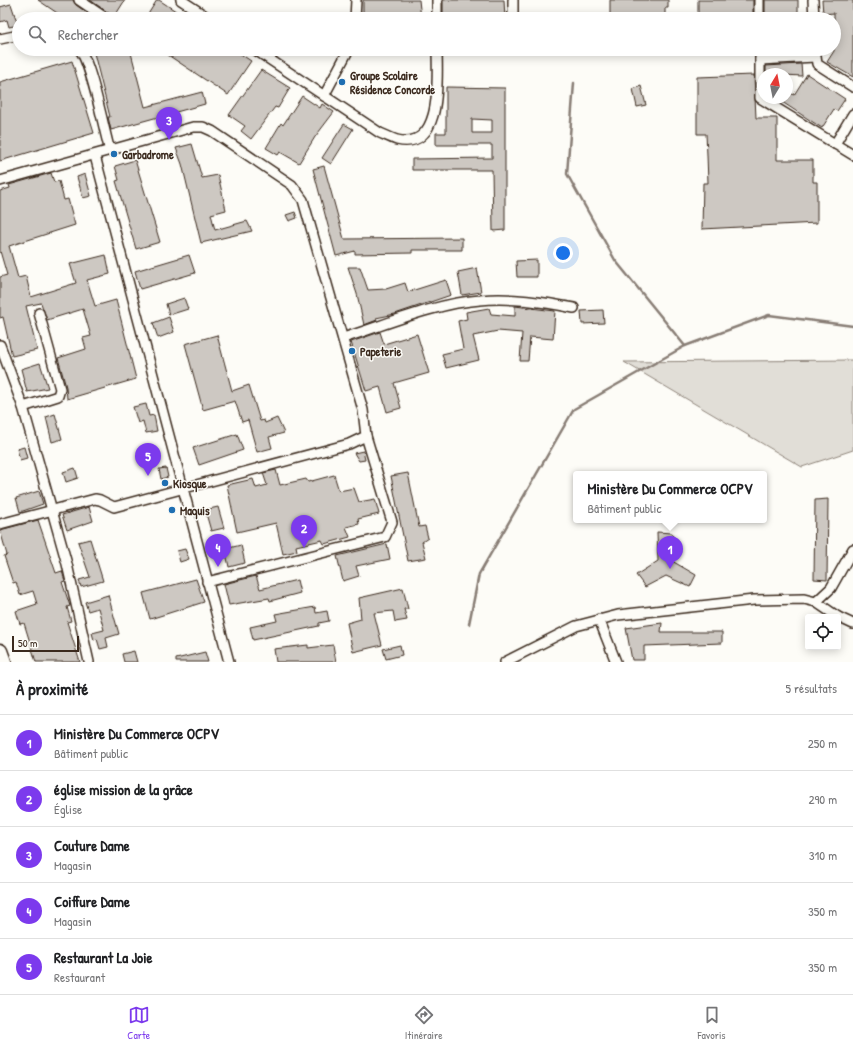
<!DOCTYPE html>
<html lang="fr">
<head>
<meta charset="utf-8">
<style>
	:root { --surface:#fff; --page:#f6f6f6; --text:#202124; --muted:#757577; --line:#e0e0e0; --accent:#7c3aed }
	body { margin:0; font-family:"Patrick Hand",sans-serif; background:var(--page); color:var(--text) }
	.controls { position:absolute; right:12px; bottom:12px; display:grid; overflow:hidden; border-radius:4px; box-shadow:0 2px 10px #0003 }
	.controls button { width:36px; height:36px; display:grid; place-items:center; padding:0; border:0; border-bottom:1px solid var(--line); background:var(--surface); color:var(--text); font:20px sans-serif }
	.compass { position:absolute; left:757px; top:68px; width:36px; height:36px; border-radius:50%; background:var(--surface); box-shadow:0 2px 10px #0003; rotate:10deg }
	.scale { position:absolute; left:12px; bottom:10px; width:67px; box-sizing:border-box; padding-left:4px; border:2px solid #3b2a1e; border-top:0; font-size:11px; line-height:14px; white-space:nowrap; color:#3b2a1e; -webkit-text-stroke:3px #fdfcf7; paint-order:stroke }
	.you { position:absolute; left:563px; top:253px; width:14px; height:14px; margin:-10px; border:3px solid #fff; border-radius:50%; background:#1a73e8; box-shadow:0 0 0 6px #1a73e833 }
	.badge { display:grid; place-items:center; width:26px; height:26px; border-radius:50%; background:var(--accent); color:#fff; font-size:13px; font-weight:700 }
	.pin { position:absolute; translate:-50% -33px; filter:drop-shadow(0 1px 2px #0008) }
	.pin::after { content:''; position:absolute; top:21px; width:14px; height:12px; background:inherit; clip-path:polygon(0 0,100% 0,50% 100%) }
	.popup { position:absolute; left:573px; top:471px; width:194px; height:52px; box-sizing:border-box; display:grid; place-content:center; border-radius:4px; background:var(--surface); filter:drop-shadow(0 1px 3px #0005); font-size:13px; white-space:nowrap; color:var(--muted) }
	.popup b { font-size:15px; color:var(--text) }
	.popup::after { content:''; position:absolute; left:50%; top:100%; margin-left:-8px; border:8px solid transparent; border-top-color:var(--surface) }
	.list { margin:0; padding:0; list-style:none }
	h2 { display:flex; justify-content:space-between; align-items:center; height:52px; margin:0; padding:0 16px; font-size:17px }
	h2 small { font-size:13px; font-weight:400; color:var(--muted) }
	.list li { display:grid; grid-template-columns:26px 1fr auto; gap:12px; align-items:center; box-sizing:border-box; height:56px; padding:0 16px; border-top:1px solid var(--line) }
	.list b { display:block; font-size:15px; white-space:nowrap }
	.list p { margin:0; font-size:13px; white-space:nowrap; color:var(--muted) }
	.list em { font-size:13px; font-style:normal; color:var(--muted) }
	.icon { flex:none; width:22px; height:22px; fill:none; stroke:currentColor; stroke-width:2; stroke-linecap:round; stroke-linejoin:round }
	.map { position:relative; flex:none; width:853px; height:662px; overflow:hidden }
	.search { position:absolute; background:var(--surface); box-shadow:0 2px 10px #0003; left:12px; right:12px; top:12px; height:44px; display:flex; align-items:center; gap:10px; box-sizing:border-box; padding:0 14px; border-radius:22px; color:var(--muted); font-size:15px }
	.sheet { height:332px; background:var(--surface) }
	nav { display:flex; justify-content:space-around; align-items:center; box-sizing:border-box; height:56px; border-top:1px solid var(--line); background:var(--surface); font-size:11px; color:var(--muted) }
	nav a { display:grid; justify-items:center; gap:2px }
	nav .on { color:var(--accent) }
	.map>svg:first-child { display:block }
	.green { fill:#e1ded7; stroke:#8e847a }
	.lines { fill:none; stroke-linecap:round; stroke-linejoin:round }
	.stream { stroke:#887d74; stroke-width:2.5 }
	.building { fill:#cdc8c2; stroke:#3b2a1e; fill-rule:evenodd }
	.minor-casing { stroke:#3b2a1e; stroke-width:12 }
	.primary-casing { stroke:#3b2a1e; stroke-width:17 }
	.minor { stroke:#fdfcf7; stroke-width:9 }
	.primary { stroke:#fdfcf7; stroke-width:14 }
	.poi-dot { fill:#1f6fb2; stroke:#fdfcf7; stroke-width:1.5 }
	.labels { text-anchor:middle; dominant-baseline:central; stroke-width:3; stroke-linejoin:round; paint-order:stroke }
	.poi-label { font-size:12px; font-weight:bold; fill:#3b2a1e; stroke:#fdfcf7; text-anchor:start }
</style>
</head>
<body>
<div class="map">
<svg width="853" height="662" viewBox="0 0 853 662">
	<rect width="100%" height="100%" fill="#fdfcf7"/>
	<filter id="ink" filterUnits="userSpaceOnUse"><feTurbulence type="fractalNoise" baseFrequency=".025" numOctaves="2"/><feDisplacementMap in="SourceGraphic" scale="8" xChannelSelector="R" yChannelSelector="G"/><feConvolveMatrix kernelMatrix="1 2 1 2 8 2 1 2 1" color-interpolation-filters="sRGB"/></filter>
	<g filter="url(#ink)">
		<!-- green -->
		<path class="green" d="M853 360V450L802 467 624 362Z"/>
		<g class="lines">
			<!-- stream -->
			<g class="stream">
				<path d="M574 83 567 174 615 260 685 346"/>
				<path d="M469 624 479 574 574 409 685 346 769 315 853 326"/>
			</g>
		</g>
		<!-- building -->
		<g class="building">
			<path d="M38 0H73L76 5 96 19H66Z"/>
			<path d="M90 0H125L113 19 110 14Z"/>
			<path d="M157 0H159L188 19H145Z"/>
			<path d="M363 0H419L421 19H363Z"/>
			<path d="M443 0H504L505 19H443Z"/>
			<path d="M610 0H668V8H665V19H610Z"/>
			<rect x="698" y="0" width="55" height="19"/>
			<rect x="765" y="0" width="33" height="19"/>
			<path d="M822 0H853V77L827 62 834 51V13L823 14Z"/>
			<path d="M11 4 18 25 9 27 7 20 0 22V7Z"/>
			<path d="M93 49H130L145 107 202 92 205 104 111 130 108 117H110Z"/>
			<path d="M159 49H233L251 61 228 95Z"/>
			<path d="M766 49H800V52L766 54Z"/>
			<path d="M72 61 94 133 0 161V82Z"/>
			<path d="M801 64 802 76 766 74V66Z"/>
			<path d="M261 70 290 88 278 108 275 107 251 139 241 131 245 126 229 115Z"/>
			<path d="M807 74 845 99 837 111 834 109 822 128 776 98H787V91L794 95Z"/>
			<path d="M754 75 756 118H777V160H813V182H817V223L702 229 703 183H708L707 155 706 134H697V77Z"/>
			<path d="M641 86 646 105 637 107 633 89Z"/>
			<path d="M446 87 505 88V230L493 231 492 170H412V159L492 158V145H436V133H446ZM472 119 492 120V133H472Z"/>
			<path d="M302 96 320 108 322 104 334 112 315 137 299 163 280 152 278 155 266 148 281 123 283 125Z"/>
			<path d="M344 124 353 129 331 164 322 158Z"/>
			<path d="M192 144 202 178 218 175 226 210 211 214 215 230 247 221 252 231 201 243 182 164 176 148Z"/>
			<path d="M135 160 160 242 136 249 116 181 119 180 115 166Z"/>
			<path d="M324 166 344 239 462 238V250H412V253L355 254V251L336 256 313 169Z"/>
			<path d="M51 173 54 182 59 181 64 200 68 199 75 225 9 246 18 278 26 276 31 297 76 283 70 264 106 255 110 274 87 280 95 306 116 300 136 379 67 399 66 387 58 358 86 349 83 338 91 336 83 309 47 320 41 303 26 306 37 350 12 356 3 317 0 318V277L7 275 0 251V191L10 188 9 185Z"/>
			<path d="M85 174 91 196 83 198 77 177Z"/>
			<path d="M295 212 297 218 289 221 286 215Z"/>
			<path d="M189 255 195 273 140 289 135 271Z"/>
			<path d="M537 260V277H517L516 261Z"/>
			<path d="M348 267H360L368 290 386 289 405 283 408 292 446 280 451 295 395 314 376 318 377 320 364 325 357 294Z"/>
			<path d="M477 268 481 292 462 295 458 272Z"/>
			<path d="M184 298 188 309 169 315 166 304Z"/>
			<path d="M515 306 555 311 553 339 530 337 528 361H520L522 333 498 331 473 336 479 360 446 368 442 354 463 349 458 321 467 319 466 312 489 308 491 314 515 316Z"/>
			<path d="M603 310 604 323 582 324 581 311Z"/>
			<path d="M169 317 174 332 158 338 153 323Z"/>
			<path d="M380 332 384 344 417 334 429 373 394 383 401 408 387 412 380 387 366 391 351 342Z"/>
			<path d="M217 335 232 391 249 385 260 421 264 420 265 423 277 418 284 433 269 437 272 448 257 452 248 420 242 422 235 401 203 410 185 344Z"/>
			<path d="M40 363 48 388 27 392 21 369Z"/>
			<path d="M146 404 149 416 154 415 157 431 146 433 143 421 138 423 133 407Z"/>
			<path d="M55 414 62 439 52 442 46 417Z"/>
			<path d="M237 434 243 450 199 465 193 448Z"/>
			<path d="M24 447 27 458 20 460 17 449Z"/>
			<path d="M363 451 365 460 359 461 354 453Z"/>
			<path d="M75 468 78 478 66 482 63 472Z"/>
			<path d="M166 468 168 477 161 479 159 469Z"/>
			<path d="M276 470 280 485 306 479 308 482 334 475 339 491 354 488 359 502 375 499 379 514 358 519 359 524 346 527 350 537 324 544 322 540 296 546 297 551 283 554 276 523 237 532 227 485 253 479 256 488 267 485 263 473Z"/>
			<path d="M408 473 419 527 425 526 428 538 422 542 426 558 408 561 391 476Z"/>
			<path d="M39 491 43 504 20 512 16 498Z"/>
			<path d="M828 499 827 580 814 579 815 500Z"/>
			<path d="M89 507 93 521 67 530 62 515Z"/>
			<path d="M218 507 224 528 211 531 205 510Z"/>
			<path d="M38 520 56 573 62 571 65 581 62 582 70 606 67 607 71 621 67 622 80 662H36L24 623 20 624 16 611 37 604 33 591 20 595 16 582 13 583 4 556 7 555 0 530Z"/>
			<path d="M657 532 672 533 674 542H671L672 561 696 575 690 587 666 576 645 587 636 575 658 561Z"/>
			<path d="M90 539 103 581 81 587 79 580 90 577 78 542Z"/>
			<path d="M387 544 390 559 356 566 359 576 343 581 337 556Z"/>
			<path d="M241 545 245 563 229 567 225 549Z"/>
			<path d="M185 549 189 559 180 562 177 551Z"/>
			<path d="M256 576 260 589 297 580 300 593 270 601 269 598 229 605 224 584Z"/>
			<path d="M196 579 204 602 150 619 143 593Z"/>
			<path d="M403 588 408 609H404L407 620 395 622 393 611 374 613 382 645 353 652 347 623 361 619 359 598Z"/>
			<path d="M108 595 119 634 106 638 108 647 100 649 97 639 94 640 92 633 104 630 98 608 88 611 85 602Z"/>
			<path d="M315 607 316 613 327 611 329 621 319 623V626L253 640 250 627 277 621 275 614Z"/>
			<path d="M662 623 661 632H722V643L644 646V660H632L626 628Z"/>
			<path d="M308 645V648L333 645 336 662H276L274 649Z"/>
			<path d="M400 645 402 655 386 659 383 649Z"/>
			<path d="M134 651 137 662H124L122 654Z"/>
			<path d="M205 652 208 662H176V659Z"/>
		</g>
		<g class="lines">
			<!-- minor casing -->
			<g class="minor-casing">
				<g id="minor">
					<path d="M79 0 107 19"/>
					<path d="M181 0 210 19"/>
					<path d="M437 0V19"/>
					<path d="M759 0V19"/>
					<path d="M813 0 814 19"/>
					<path d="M355 19 356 0"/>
					<path d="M513 19V0"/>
					<path d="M0 39 19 35"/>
					<path d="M79 49C91 61 104 131 110 151"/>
					<path d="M254 49 380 133C385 135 391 138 397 140 444 151 437 76 437 49"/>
					<path d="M760 49V98L853 155"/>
					<path d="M815 49 817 64 853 87"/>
					<path d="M760 60 815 57"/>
					<path d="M324 96 349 49"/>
					<path d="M835 144 853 114"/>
					<path d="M95 156 229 662"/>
					<path d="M0 181 193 127H203L212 131 292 185 303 200 363 410 366 436 349 444 114 507 100 500 95 499 0 524"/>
					<path d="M343 338C385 325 436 303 480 300 511 297 543 302 574 308"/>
					<path d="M0 345 23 407 67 564 89 662"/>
					<path d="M23 407 58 396 60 389 39 313"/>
					<path d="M207 582 385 537 392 522 366 436"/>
					<path d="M816 602 831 588 853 549"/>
					<path d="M838 617 853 624"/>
					<path d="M599 619 616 662"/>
					<path d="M505 662 576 626 618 615 754 600 804 599 816 602 838 617"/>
				</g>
			</g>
			<!-- primary casing -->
			<g class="primary-casing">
				<path id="primary" d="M0 651 4 662"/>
			</g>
			<!-- minor -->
			<use href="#minor" class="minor"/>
			<!-- primary -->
			<use href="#primary" class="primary"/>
		</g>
	</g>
	<!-- markers -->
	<g class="poi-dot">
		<circle cx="342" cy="82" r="4"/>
		<circle cx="114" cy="154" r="4"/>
		<circle cx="352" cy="351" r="4"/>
		<circle cx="165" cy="483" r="4"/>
		<circle cx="172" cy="510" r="4"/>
	</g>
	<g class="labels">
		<!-- poi labels -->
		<g class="poi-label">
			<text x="350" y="75">Groupe Scolaire<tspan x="350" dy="14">Résidence Concorde</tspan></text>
			<text x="122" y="154">Garbadrome</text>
			<text x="360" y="351">Papeterie</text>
			<text x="173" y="483">Kiosque</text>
			<text x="180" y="510">Maquis</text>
		</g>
	</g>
</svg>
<div class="controls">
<button><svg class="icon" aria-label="locate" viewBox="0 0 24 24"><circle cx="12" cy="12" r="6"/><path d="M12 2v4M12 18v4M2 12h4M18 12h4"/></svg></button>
</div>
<svg class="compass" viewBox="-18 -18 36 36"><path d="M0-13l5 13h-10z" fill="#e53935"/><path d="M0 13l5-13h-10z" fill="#757577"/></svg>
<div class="scale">50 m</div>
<div class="you"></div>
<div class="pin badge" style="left:670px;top:569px">1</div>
<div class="popup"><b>Ministère Du Commerce OCPV</b>Bâtiment public</div>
<div class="pin badge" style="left:304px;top:548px">2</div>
<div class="pin badge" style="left:169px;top:140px">3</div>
<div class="pin badge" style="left:218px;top:567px">4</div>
<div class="pin badge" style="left:148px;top:476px">5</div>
<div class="search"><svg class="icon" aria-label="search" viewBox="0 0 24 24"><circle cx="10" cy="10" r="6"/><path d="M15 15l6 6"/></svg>Rechercher</div>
</div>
<section class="sheet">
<h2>À proximité<small>5 résultats</small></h2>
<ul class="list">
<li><span class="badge">1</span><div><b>Ministère Du Commerce OCPV</b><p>Bâtiment public</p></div><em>250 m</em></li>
<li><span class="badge">2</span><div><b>église mission de la grâce</b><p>Église</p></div><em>290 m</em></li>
<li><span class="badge">3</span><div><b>Couture Dame</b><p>Magasin</p></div><em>310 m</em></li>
<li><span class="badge">4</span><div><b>Coiffure Dame</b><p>Magasin</p></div><em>350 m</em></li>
<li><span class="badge">5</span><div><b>Restaurant La Joie</b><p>Restaurant</p></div><em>350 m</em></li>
</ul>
</section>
<nav>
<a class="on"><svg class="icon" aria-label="map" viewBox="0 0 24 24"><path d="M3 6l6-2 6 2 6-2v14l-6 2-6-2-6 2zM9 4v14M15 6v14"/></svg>Carte</a>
<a><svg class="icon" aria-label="directions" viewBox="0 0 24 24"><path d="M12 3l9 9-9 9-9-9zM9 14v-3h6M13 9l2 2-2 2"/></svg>Itinéraire</a>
<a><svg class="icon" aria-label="saved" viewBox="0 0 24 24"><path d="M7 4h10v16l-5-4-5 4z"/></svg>Favoris</a>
</nav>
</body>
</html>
